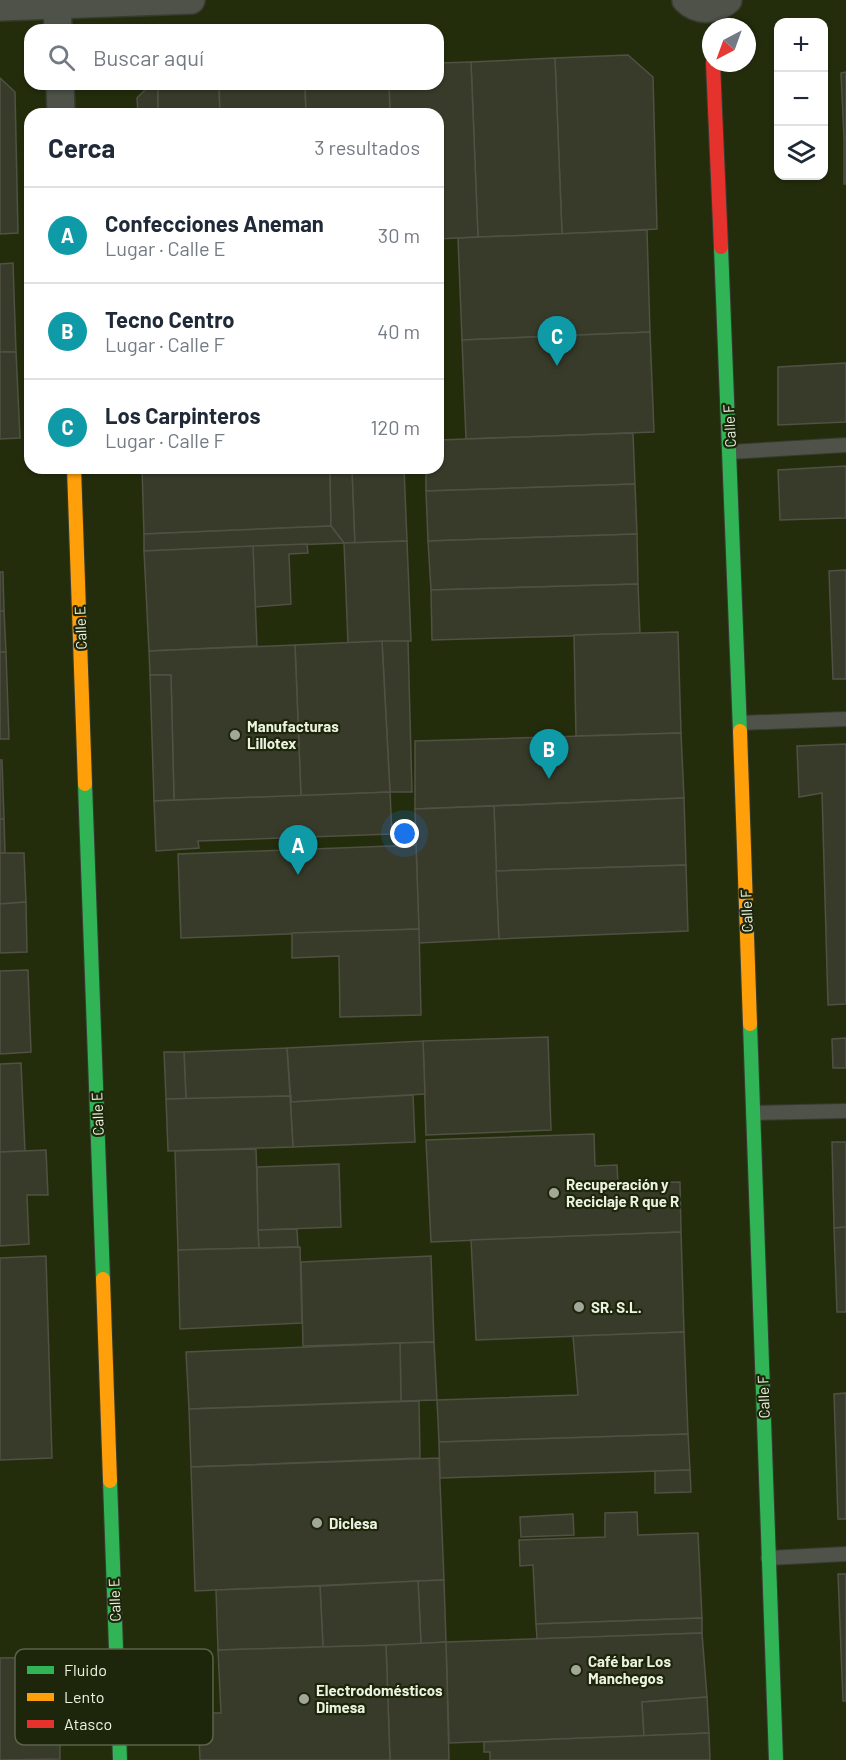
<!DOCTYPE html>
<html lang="es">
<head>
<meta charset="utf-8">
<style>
	:root { --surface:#fff; --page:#f6f6f7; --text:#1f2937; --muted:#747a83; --line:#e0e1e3; --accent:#5a6263 }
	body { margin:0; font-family:Barlow,sans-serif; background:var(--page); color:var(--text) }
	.controls { position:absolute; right:18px; top:18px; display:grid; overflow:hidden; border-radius:12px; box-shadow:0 2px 4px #0004 }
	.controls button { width:54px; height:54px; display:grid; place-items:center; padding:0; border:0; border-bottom:2px solid var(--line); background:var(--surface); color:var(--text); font:30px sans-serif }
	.compass { position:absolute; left:702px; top:18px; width:54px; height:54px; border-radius:50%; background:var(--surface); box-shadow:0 2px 4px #0004; rotate:221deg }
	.you { position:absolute; left:405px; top:834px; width:21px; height:21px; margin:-15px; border:4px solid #fff; border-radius:50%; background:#1a73e8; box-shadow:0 0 0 9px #1a73e833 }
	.badge { display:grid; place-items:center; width:39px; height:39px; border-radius:50%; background:var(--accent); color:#fff; font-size:20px; font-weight:700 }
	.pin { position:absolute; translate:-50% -50px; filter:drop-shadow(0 2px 3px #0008) }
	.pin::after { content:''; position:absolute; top:32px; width:21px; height:18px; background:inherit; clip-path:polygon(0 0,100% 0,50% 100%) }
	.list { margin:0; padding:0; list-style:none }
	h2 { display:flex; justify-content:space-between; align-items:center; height:78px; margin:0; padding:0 24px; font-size:26px }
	h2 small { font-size:20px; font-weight:400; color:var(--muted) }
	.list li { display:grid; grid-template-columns:39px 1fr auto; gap:18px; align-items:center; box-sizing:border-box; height:96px; padding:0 24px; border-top:2px solid var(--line) }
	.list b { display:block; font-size:22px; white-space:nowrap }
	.list p { margin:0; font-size:20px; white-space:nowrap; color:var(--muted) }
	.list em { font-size:20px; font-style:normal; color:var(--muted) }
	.icon { flex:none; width:33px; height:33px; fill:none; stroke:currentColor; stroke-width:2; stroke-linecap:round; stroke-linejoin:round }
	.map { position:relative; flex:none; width:846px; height:1760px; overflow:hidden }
	.search { position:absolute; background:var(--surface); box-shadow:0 2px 4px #0004; left:24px; top:24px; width:420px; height:66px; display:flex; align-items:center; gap:15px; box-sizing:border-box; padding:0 21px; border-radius:18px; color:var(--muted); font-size:22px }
	.panel { position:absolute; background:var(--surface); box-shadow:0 2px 4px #0004; left:24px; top:108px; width:420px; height:366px; border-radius:18px }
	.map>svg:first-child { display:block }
	.built { fill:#232d0c; fill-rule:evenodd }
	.building { fill:#393b2a; stroke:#505143; stroke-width:1.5 }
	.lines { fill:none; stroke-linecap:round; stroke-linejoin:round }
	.lane-casing { stroke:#373c31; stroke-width:16 }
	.street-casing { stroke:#373c31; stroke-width:30 }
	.fast-casing { stroke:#373c31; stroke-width:16 }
	.slow-casing { stroke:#373c31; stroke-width:16 }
	.jam-casing { stroke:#373c31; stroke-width:16 }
	.lane { stroke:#4e5248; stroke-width:14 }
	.street { stroke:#4e5248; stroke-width:27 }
	.fast { stroke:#30b455; stroke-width:14 }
	.slow { stroke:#ff9f0a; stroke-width:14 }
	.jam { stroke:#e5322d; stroke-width:14 }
	.poi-dot { fill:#a2a898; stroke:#1d260a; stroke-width:2 }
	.labels { text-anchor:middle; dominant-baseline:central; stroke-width:4.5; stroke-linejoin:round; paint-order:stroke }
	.street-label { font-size:15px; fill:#ebf2e1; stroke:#1d260a }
	.poi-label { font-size:15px; font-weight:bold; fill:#ebf2e1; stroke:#1d260a; text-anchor:start }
	.key { fill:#1d260a; stroke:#5b634a; stroke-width:1.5 }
	.key-label { font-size:16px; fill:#ebf2e1 }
</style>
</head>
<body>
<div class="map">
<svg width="846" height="1760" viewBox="0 0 846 1760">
	<rect width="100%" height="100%" fill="#1b2010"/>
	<!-- built -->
	<path class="built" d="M0 0H846V1760H0ZM778 22H824V176H778ZM711 27H747V63H711ZM30 30H438V84H30ZM30 114H438V468H30Z"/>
	<!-- building -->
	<g class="building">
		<path d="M628 55 653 77 657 229 562 234 555 58Z"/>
		<path d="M555 58 562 234 478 237 471 62Z"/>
		<path d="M471 62 478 237 438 239V114H390L389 84H438V63Z"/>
		<path d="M846 72V137L844 138 841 73Z"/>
		<path d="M0 78 15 92 18 233 0 234Z"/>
		<path d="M151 84H158V114H138L137 98Z"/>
		<path d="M158 84H219L220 114H158Z"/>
		<path d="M219 84H305L306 114H220Z"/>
		<path d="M305 84H389L390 114H306Z"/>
		<path d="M846 137V184H844V138Z"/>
		<path d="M647 230 650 332 462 340 458 238Z"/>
		<path d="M13 263 16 352H0V264Z"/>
		<path d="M650 332 654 432 466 439 462 340Z"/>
		<path d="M0 352H16L20 438 0 439Z"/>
		<path d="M846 363V422L778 425V367Z"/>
		<path d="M633 433 635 484 426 491V468H438V440Z"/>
		<path d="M846 466V518L780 520 778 470Z"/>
		<path d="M142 468H330L331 526 144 534Z"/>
		<path d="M330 468H352L355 543H344L331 526Z"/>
		<path d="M352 468H404L407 541 355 543Z"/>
		<path d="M635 484 637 534 428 541 426 491Z"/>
		<path d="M331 526 344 543 144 551V534Z"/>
		<path d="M637 534 638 584 431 590 428 541Z"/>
		<path d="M407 541 411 641 348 643 344 543Z"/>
		<path d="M307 544 308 553 289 554 291 604 255 607 253 546Z"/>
		<path d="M253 546 257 646 149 651 144 551Z"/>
		<path d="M846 570V679H833L829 571Z"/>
		<path d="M0 572H3L4 611H0Z"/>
		<path d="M638 584 640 634 432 640 431 590Z"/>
		<path d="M0 611H4L6 652H0Z"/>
		<path d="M678 632 681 733 576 736 574 635Z"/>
		<path d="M382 641H408L412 792H390Z"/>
		<path d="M382 641 390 792 301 796 295 645Z"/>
		<path d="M295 645 301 796 174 800 171 675H150L149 651Z"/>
		<path d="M0 652H6L9 739H0Z"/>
		<path d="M150 675H171L174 800 154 801Z"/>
		<path d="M681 733 684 798 415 809V741Z"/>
		<path d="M846 744V1004L828 1005 822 793 799 797 797 746Z"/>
		<path d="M0 760H2L4 819H0Z"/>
		<path d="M390 792 392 834 198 841 199 848 156 851 154 801Z"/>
		<path d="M684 798 686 865 496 871 494 806Z"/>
		<path d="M494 806 499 939 419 943 415 809Z"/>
		<path d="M0 819H4L5 853H0Z"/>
		<path d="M416 845 419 929 181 938 178 854Z"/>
		<path d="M0 853H24L26 902 0 904Z"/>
		<path d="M686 865 688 931 499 939 496 871Z"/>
		<path d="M26 902 27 952 0 953V904Z"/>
		<path d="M419 929 421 1015 340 1017 339 956 292 958V933Z"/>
		<path d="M28 970 31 1052 0 1054V971Z"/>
		<path d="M548 1037 551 1130 426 1135 423 1041Z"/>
		<path d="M846 1038V1068H833L832 1039Z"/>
		<path d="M423 1041 425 1094 291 1102 287 1048Z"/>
		<path d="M287 1048 290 1096 186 1099 184 1052Z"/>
		<path d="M164 1052H184L186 1099H166Z"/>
		<path d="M21 1063 25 1151 0 1152V1064Z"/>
		<path d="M413 1095 415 1142 293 1147 290 1096H291V1102Z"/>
		<path d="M290 1096 293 1147 168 1151 166 1099Z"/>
		<path d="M594 1134 595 1166 617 1165 618 1183 680 1182 681 1232 431 1242 426 1140Z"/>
		<path d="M832 1142H846V1227L834 1228Z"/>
		<path d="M256 1149 259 1248 178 1250 175 1151Z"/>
		<path d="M46 1150 48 1195H27L29 1244 0 1246V1152Z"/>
		<path d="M339 1164 341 1227 258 1230 257 1167Z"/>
		<path d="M846 1227V1312H837L834 1228Z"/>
		<path d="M297 1229 298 1247 259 1248 258 1230Z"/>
		<path d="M681 1232 684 1332 476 1340 471 1240Z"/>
		<path d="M300 1247 302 1323 180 1329 178 1250Z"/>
		<path d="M46 1256 52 1458 0 1460V1258Z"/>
		<path d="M431 1256 434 1342 303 1346 301 1262Z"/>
		<path d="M684 1332 688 1434 439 1442 437 1400 578 1395 573 1336Z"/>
		<path d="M434 1342 437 1400 401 1401 400 1343Z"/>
		<path d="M400 1343 401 1401 189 1409 186 1352Z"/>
		<path d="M846 1393V1519H838L834 1394Z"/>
		<path d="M419 1401 420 1458 191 1467 189 1409Z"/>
		<path d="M688 1434 690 1470 440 1478 439 1442Z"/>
		<path d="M439 1458 444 1580 195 1591 191 1467Z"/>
		<path d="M690 1470 691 1492 655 1493V1471Z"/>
		<path d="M637 1512 638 1535 698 1533 702 1618 536 1624 533 1565 520 1566 519 1540 605 1537V1513Z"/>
		<path d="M573 1514 574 1535 521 1537 520 1517Z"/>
		<path d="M838 1574H846V1701H843Z"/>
		<path d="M444 1580 446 1642 421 1644 418 1581Z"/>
		<path d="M418 1581 421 1644 323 1647 320 1586Z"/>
		<path d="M320 1586 323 1647 218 1650 216 1590Z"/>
		<path d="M702 1618V1633L537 1639 536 1624Z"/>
		<path d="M702 1633 707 1697 642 1702 644 1736 449 1743 446 1642Z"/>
		<path d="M446 1642 449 1760H390L386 1645Z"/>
		<path d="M386 1645 390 1760H200L198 1713H221L218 1650Z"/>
		<path d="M59 1657 60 1759 0 1760V1658Z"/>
		<path d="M707 1697 709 1733 644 1736 642 1702Z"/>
		<path d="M709 1733 710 1760H490V1752H484V1742Z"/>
	</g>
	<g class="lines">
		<!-- lane casing -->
		<g class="lane-casing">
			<g id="lane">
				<path d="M730 452 846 445"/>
				<path d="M740 723 846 719"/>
				<path d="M753 1113 846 1111"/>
				<path d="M768 1558 846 1554"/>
			</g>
		</g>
		<!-- street casing -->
		<g class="street-casing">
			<g id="street">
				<path d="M57 0 58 30"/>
				<path d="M686 0C698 12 716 11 728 0"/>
				<path d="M0 7 191 0"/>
				<path d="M60 84 61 114"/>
			</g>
		</g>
		<!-- fast casing -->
		<g class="fast-casing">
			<g id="fast">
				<path d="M721 247 740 731"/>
				<path d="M85 784 103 1279"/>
				<path d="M750 1024 776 1760"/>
				<path d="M110 1481 120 1760"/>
			</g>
		</g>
		<!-- slow casing -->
		<g class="slow-casing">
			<g id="slow">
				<path d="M74 468 85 784"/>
				<path d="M740 731 750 1024"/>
				<path d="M103 1279 110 1481"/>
			</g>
		</g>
		<!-- jam casing -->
		<g class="jam-casing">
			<path id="jam" d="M713 63 721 247"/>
		</g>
		<!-- lane -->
		<use href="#lane" class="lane"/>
		<!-- street -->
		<use href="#street" class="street"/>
		<!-- fast -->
		<use href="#fast" class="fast"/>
		<!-- slow -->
		<use href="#slow" class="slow"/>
		<!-- jam -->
		<use href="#jam" class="jam"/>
	</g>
	<!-- markers -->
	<g class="poi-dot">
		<circle cx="235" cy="735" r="6"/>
		<circle cx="554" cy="1193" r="6"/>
		<circle cx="579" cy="1307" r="6"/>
		<circle cx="317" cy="1523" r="6"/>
		<circle cx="576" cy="1670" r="6"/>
		<circle cx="304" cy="1699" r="6"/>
	</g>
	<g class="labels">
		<!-- street labels -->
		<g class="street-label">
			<text transform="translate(729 426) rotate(-93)">Calle F</text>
			<text transform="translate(80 628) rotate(-92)">Calle E</text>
			<text transform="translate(746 911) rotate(-92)">Calle F</text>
			<text transform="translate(97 1114) rotate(-92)">Calle E</text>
			<text transform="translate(763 1397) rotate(-92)">Calle F</text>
			<text transform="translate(114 1600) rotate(-92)">Calle E</text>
		</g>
		<!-- poi labels -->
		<g class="poi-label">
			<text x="247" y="726">Manufacturas<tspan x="247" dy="17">Lillotex</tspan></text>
			<text x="566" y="1184">Recuperación y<tspan x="566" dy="17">Reciclaje R que R</tspan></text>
			<text x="591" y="1307">SR. S.L.</text>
			<text x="329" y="1523">Diclesa</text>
			<text x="588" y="1661">Café bar Los<tspan x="588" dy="17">Manchegos</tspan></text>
			<text x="316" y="1690">Electrodomésticos<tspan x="316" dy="17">Dimesa</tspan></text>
		</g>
	</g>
	<!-- legend -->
	<rect x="15" y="1649" width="198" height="96" rx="9" class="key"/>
	<rect x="27" y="1666" width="27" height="8" fill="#30b455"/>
	<rect x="27" y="1693" width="27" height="8" fill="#ff9f0a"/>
	<rect x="27" y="1720" width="27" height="8" fill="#e5322d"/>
	<g class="key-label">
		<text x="64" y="1676">Fluido</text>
		<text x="64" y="1703">Lento</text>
		<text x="64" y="1730">Atasco</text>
	</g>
</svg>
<div class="controls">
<button>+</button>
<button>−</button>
<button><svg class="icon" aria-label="layers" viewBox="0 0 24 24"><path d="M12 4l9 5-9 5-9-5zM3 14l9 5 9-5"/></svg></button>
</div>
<svg class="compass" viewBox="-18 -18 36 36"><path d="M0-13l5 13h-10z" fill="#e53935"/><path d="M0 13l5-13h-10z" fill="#747a83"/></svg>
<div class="you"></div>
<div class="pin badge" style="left:298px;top:875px;background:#0f9aa8">A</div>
<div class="pin badge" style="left:549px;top:779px;background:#0f9aa8">B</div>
<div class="pin badge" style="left:557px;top:366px;background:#0f9aa8">C</div>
<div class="search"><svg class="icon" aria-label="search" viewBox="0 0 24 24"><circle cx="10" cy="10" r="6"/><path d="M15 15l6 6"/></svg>Buscar aquí</div>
<section class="panel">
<h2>Cerca<small>3 resultados</small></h2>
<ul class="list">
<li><span class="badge" style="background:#0f9aa8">A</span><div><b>Confecciones Aneman</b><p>Lugar · Calle E</p></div><em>30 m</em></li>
<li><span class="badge" style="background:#0f9aa8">B</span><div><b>Tecno Centro</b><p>Lugar · Calle F</p></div><em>40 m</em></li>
<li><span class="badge" style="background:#0f9aa8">C</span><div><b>Los Carpinteros</b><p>Lugar · Calle F</p></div><em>120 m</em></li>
</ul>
</section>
</div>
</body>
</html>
